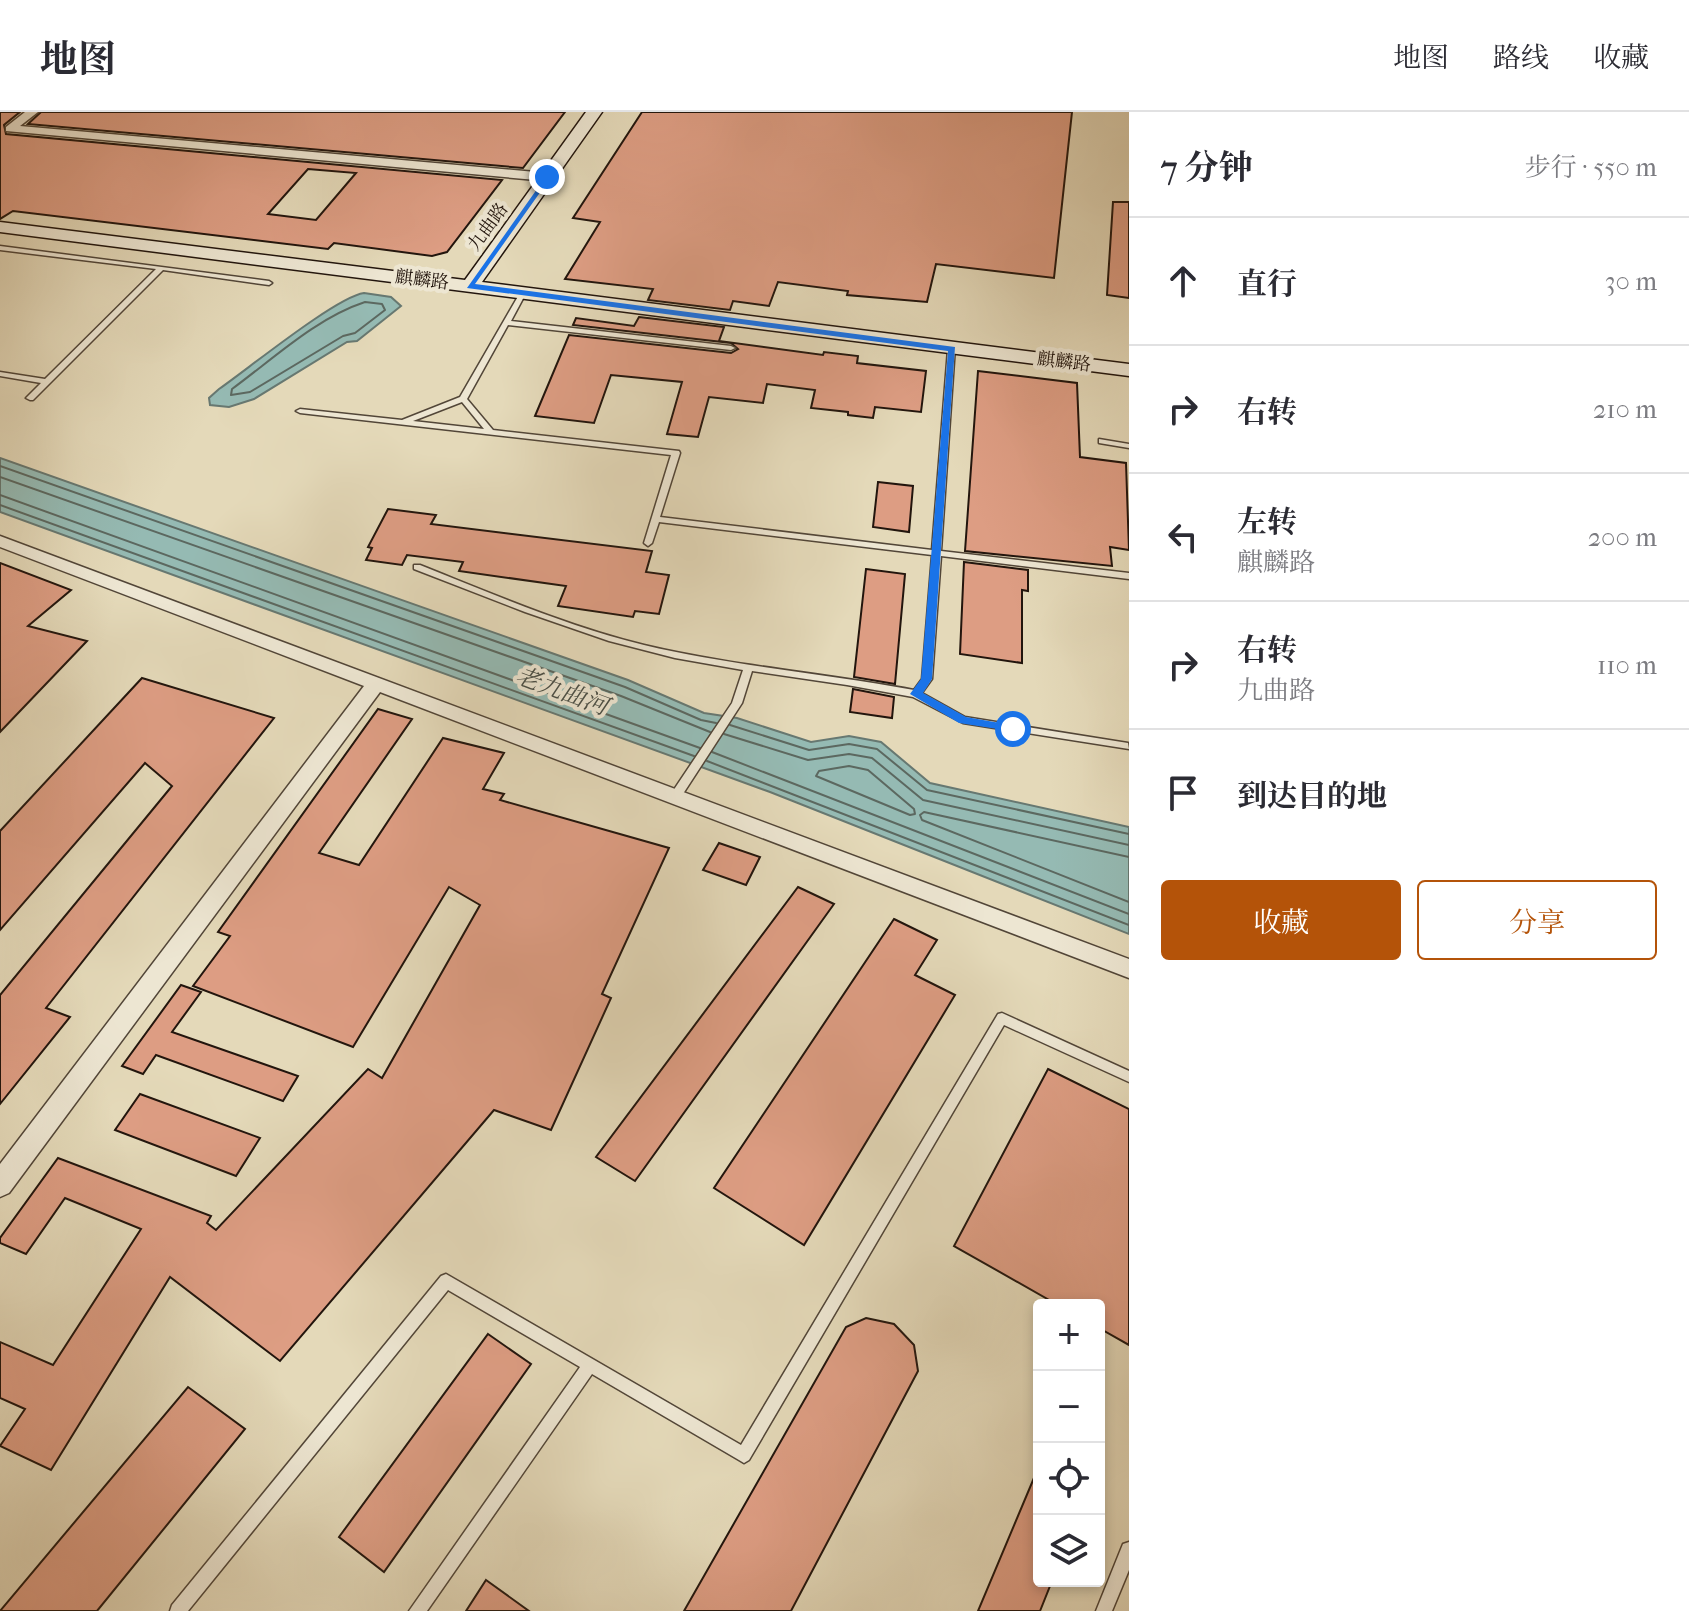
<!DOCTYPE html>
<html lang="zh">
<head>
<meta charset="utf-8">
<style>
	:root { --surface:#fff; --page:#f7f7f7; --text:#2b2b33; --muted:#7c7c81; --line:#e1e1e2; --accent:#b45309 }
	body { margin:0; font-family:"IM FELL French Canon","Noto Serif SC",serif; background:var(--page); color:var(--text) }
	.controls { position:absolute; right:24px; bottom:24px; display:grid; overflow:hidden; border-radius:8px; box-shadow:0 4px 12px #0003 }
	.controls button { width:72px; height:72px; display:grid; place-items:center; padding:0; border:0; border-bottom:2px solid var(--line); background:var(--surface); color:var(--text); font:40px sans-serif }
	.stop { position:absolute; width:24px; height:24px; margin:-18px; border:6px solid #1a73e8; border-radius:50%; background:#fff }
	.stop.end { background:#1a73e8; border-color:#fff; box-shadow:0 2px 8px #0008 }
	.list { margin:0; padding:0; list-style:none }
	h2 { display:flex; justify-content:space-between; align-items:center; height:104px; margin:0; padding:0 32px; font-size:34px }
	h2 small { font-size:26px; font-weight:400; color:var(--muted) }
	.list li { display:grid; grid-template-columns:52px 1fr auto; gap:24px; align-items:center; box-sizing:border-box; height:128px; padding:0 32px; border-top:2px solid var(--line) }
	.list b { display:block; font-size:30px; white-space:nowrap }
	.list p { margin:0; font-size:26px; white-space:nowrap; color:var(--muted) }
	.list em { font-size:26px; font-style:normal; color:var(--muted) }
	.actions { display:flex; gap:16px; padding:24px 32px }
	.actions a { flex:1; padding:18px 0; border:2px solid var(--accent); border-radius:8px; text-align:center; font-size:28px; color:var(--accent) }
	.actions .main { background:var(--accent); color:#fff }
	.icon { flex:none; width:44px; height:44px; fill:none; stroke:currentColor; stroke-width:2; stroke-linecap:round; stroke-linejoin:round }
	.map { position:relative; flex:none; width:1129px; height:1499px; overflow:hidden }
	header { display:flex; align-items:center; gap:48px; box-sizing:border-box; height:112px; padding:0 40px; background:var(--surface); border-bottom:2px solid var(--line) }
	header strong { font-size:38px }
	nav { display:flex; gap:44px; margin-inline-start:auto; font-size:28px }
	main { display:flex }
	aside { flex:1; background:var(--surface) }
	.map>svg:first-child { display:block }
	.water { fill:#95bab3; stroke:#677871; stroke-width:2 }
	.lines { fill:none; stroke-linecap:round; stroke-linejoin:round }
	.shore { stroke:#5c6860; stroke-width:2 }
	.building { fill:#dd9d83; stroke:#22150d; stroke-width:2; fill-rule:evenodd }
	.lane-casing { stroke:#524638; stroke-width:3 }
	.street-casing { stroke:#524638; stroke-width:3 }
	.secondary-casing { stroke:#22150d; stroke-width:3 }
	.lane { fill:#ede6d2; fill-rule:evenodd }
	.street { fill:#ede6d2; fill-rule:evenodd }
	.secondary { fill:#ede6d2; fill-rule:evenodd }
	.route { fill:#1a73e8 }
	.labels { text-anchor:middle; dominant-baseline:central; stroke-width:8; stroke-linejoin:round; paint-order:stroke }
	.far-street-label { font-size:18px; fill:#22150d; stroke:#ede6d2 }
	.water-label { font-size:24px; font-style:italic; fill:#4a4f47; stroke:#ede6d2 }
</style>
</head>
<body>
<header>
<strong>地图</strong>
<nav><a>地图</a><a>路线</a><a>收藏</a></nav>
</header>
<main>
<div class="map">
<svg width="1129" height="1499" viewBox="0 0 1129 1499">
	<rect width="100%" height="100%" fill="#e4d9b9"/>
	<filter id="stains"><feTurbulence type="fractalNoise" baseFrequency=".0025" numOctaves="4"/><feColorMatrix values="0 0 0 0 .2 0 0 0 0 .09 0 0 0 0 .02 0 0 0 .5 -.17"/></filter>
	<radialGradient id="worn" r=".72"><stop offset=".6" stop-color="#630" stop-opacity="0"/><stop offset="1" stop-color="#630" stop-opacity=".3"/></radialGradient>
	<!-- water -->
	<g class="water">
		<path d="M364 181 391 185 401 194 357 229 347 230 254 287 229 295 210 293 209 286 219 277C248 257 336 185 364 181Z"/>
		<path d="M0 346 628 568 704 601 737 606 811 630 849 624 881 630 930 671 1129 715V822L770 680 0 400Z"/>
	</g>
	<g class="lines">
		<!-- shore -->
		<g class="shore">
			<path d="M365 190 382 192 385 198 355 221 343 224 250 280 231 283 232 277C273 247 316 206 365 190Z"/>
			<path d="M0 354 625 575 701 608 716 611"/>
			<path d="M0 365 621 584 710 620"/>
			<path d="M0 383 700 636"/>
			<path d="M0 393 694 644"/>
			<path d="M730 613 809 638 849 632 877 637 927 678 1129 722"/>
			<path d="M724 622 808 648 849 642 872 646 923 688 1129 733"/>
			<path d="M712 640 1129 802"/>
			<path d="M707 649 1129 813"/>
			<path d="M849 654 868 658 914 697 915 702 910 703 816 664 819 659Z"/>
			<path d="M1129 745 924 700 920 703 922 708 1129 790"/>
		</g>
	</g>
	<!-- building -->
	<g class="building">
		<path d="M0 0H20L4 13 6 22 502 68 447 140 432 144 334 131 328 137 13 99 0 107ZM308 57 356 61 316 108 268 102Z"/>
		<path d="M41 0H565L523 56 28 12Z"/>
		<path d="M642 0H1072L1054 166 936 152 927 190 847 183 848 179 778 170 769 194 733 189 730 198 648 188 653 177 565 167 600 110 573 106Z"/>
		<path d="M1113 90H1129V186L1107 183Z"/>
		<path d="M639 205 724 215 719 229 823 243 824 240 858 244 857 251 926 259 921 300 875 295 873 306 848 303V300L811 296 815 278 767 272 763 291 709 285 698 325 667 322 682 270 611 263 594 311 535 304 569 223 731 241 738 237 731 231 573 213 576 206 634 214Z"/>
		<path d="M978 259 1077 271 1080 345 1126 351 1129 438 1110 435 1112 454 965 439Z"/>
		<path d="M878 370 913 374 909 420 873 415Z"/>
		<path d="M388 397 436 403 431 412 652 439 646 460 669 463 659 502 635 499 633 505 558 494 566 474 459 459 463 450 407 443 402 453 366 448 372 436 368 435Z"/>
		<path d="M964 450 1028 458V479L1022 478V551L960 542Z"/>
		<path d="M0 451 71 478 28 514 87 529 0 620Z"/>
		<path d="M866 457 905 462 895 572 854 565Z"/>
		<path d="M142 566 274 606 46 896 70 905 0 992V883L172 674 145 651 0 818V719Z"/>
		<path d="M853 577 894 585 892 606 850 600Z"/>
		<path d="M378 597 412 607 319 741 359 753 443 626 504 641 483 677 504 682 500 688 669 736 602 882 611 886 551 1018 494 998 280 1249 170 1165 51 1358 0 1334 25 1297 0 1286V1230L53 1253 141 1117 65 1086 26 1142 0 1131V1126L58 1046 211 1104 207 1111 216 1118 368 957 382 966 480 793 449 775 353 935 193 874 230 824 218 820Z"/>
		<path d="M719 731 760 745 746 773 703 758Z"/>
		<path d="M798 775 834 792 635 1069 596 1045Z"/>
		<path d="M894 807 937 828 915 863 955 883 804 1133 714 1076Z"/>
		<path d="M181 873 201 880 172 920 298 964 283 989 156 943 143 962 122 954Z"/>
		<path d="M1048 957 1129 997V1233L1099 1216V1193H1058L954 1134Z"/>
		<path d="M140 982 260 1026 236 1064 115 1018Z"/>
		<path d="M866 1206 894 1212 914 1233 918 1259 791 1499H684L846 1215Z"/>
		<path d="M488 1222 531 1252 384 1460 339 1425Z"/>
		<path d="M188 1275 245 1317 97 1499H0Z"/>
		<path d="M1039 1354V1469H1052L1040 1499H978Z"/>
		<path d="M486 1468 529 1499H466Z"/>
	</g>
	<g class="lines">
		<!-- lane casing -->
		<g class="lane-casing">
			<g id="lane">
				<path d="M0 134 269 169 272 171 269 173 163 158 33 288H30L26 286 41 271 0 264V260L45 267 156 157 0 138Z"/>
				<path d="M523 179 526 181 511 209 731 234 735 236 731 238 508 213 467 287 493 318 679 339 680 341 660 405 932 438 948 237 955 235 941 439 1129 461V467L941 444 932 567 922 581 965 605 1128 631 1129 637 963 611 913 585 847 573 752 559 742 591 679 688H671L670 685 671 682 732 591 743 558 675 546 609 529 525 500 414 457V453H420C493 482 567 514 644 533 732 554 824 561 914 578L922 567 932 443 659 410 652 431 648 434 644 431 671 343 300 301 296 299 300 297 402 308 460 285 520 181ZM462 290 484 317 413 309Z"/>
				<path d="M1099 327 1129 332V336L1099 331Z"/>
				<path d="M1002 901 1129 959V970L1004 913 749 1348 744 1351 739 1348 592 1262 427 1499H409L580 1255 448 1178 188 1499H170L172 1493 441 1164 446 1162 741 1333 998 902Z"/>
				<path d="M1129 1430V1458L1112 1499H1096L1123 1432Z"/>
			</g>
		</g>
		<!-- street casing -->
		<g class="street-casing">
			<g id="street">
				<path d="M25 0H38L20 14 547 61 553 65 547 69 6 19V15Z"/>
				<path d="M0 424 1129 847V866L380 580 9 1081 0 1085V1052L364 574 0 435Z"/>
			</g>
		</g>
		<!-- secondary casing -->
		<g class="secondary-casing">
			<path id="secondary" d="M586 0H602L482 170 1129 252V264L0 120V110L465 168Z"/>
		</g>
		<!-- lane -->
		<use href="#lane" class="lane"/>
		<!-- street -->
		<use href="#street" class="street"/>
		<!-- secondary -->
		<use href="#secondary" class="secondary"/>
	</g>
	<!-- route -->
	<path class="route" d="M547 63 551 65 475 172 955 235 932 567 923 581 966 605 1017 614V620L959 611 910 582 921 567 948 239 467 176Z"/>
	<g class="labels">
		<!-- far-street labels -->
		<g class="far-street-label">
			<text transform="translate(488 115) rotate(-54)">九曲路</text>
			<text transform="translate(422 168) rotate(7)">麒麟路</text>
			<text transform="translate(1064 250) rotate(7)">麒麟路</text>
		</g>
		<!-- water labels -->
		<g class="water-label">
			<text transform="translate(562 579) rotate(20)">老九曲河</text>
		</g>
	</g>
	<rect width="100%" height="100%" filter="url(#stains)"/>
	<rect width="100%" height="100%" fill="url(#worn)"/>
</svg>
<div class="controls">
<button>+</button>
<button>−</button>
<button><svg class="icon" aria-label="locate" viewBox="0 0 24 24"><circle cx="12" cy="12" r="6"/><path d="M12 2v4M12 18v4M2 12h4M18 12h4"/></svg></button>
<button><svg class="icon" aria-label="layers" viewBox="0 0 24 24"><path d="M12 4l9 5-9 5-9-5zM3 14l9 5 9-5"/></svg></button>
</div>
<div class="stop" style="left:1013px;top:617px"></div>
<div class="stop end" style="left:547px;top:65px"></div>
</div>
<aside>
<h2>7 分钟<small>步行 · 550 m</small></h2>
<ul class="list">
<li><svg class="icon" aria-label="ahead" viewBox="0 0 24 24"><path d="M12 20V5M6 11l6-6 6 6"/></svg><div><b>直行</b></div><em>30 m</em></li>
<li><svg class="icon" aria-label="right" viewBox="0 0 24 24"><path d="M7 20v-9h11M14 6l5 5-5 5"/></svg><div><b>右转</b></div><em>210 m</em></li>
<li><svg class="icon" aria-label="left" viewBox="0 0 24 24"><path d="M17 20v-9H6M10 6l-5 5 5 5"/></svg><div><b>左转</b><p>麒麟路</p></div><em>200 m</em></li>
<li><svg class="icon" aria-label="right" viewBox="0 0 24 24"><path d="M7 20v-9h11M14 6l5 5-5 5"/></svg><div><b>右转</b><p>九曲路</p></div><em>110 m</em></li>
<li><svg class="icon" aria-label="arrive" viewBox="0 0 24 24"><path d="M6 21V4h12l-3 4 3 4H6"/></svg><div><b>到达目的地</b></div></li>
</ul>
<div class="actions"><a class="main">收藏</a><a>分享</a></div>
</aside>
</main>
</body>
</html>
